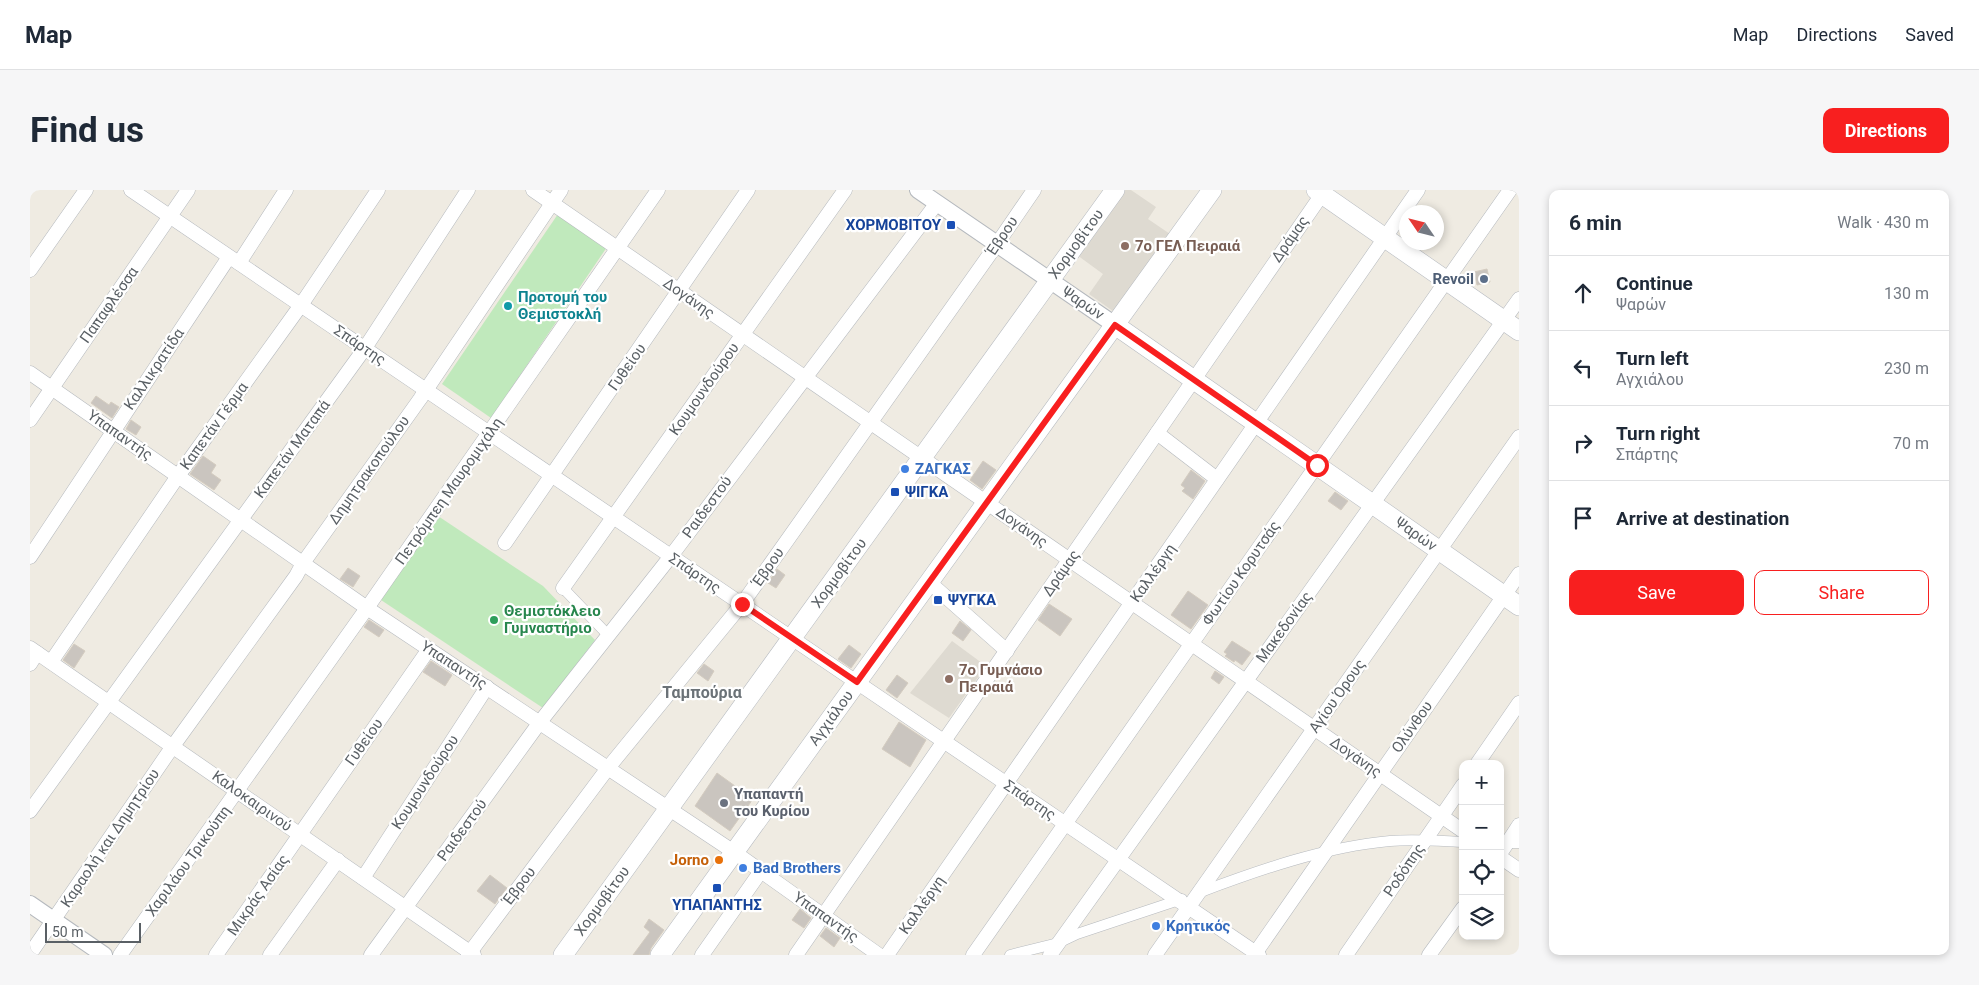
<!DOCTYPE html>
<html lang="en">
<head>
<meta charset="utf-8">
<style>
	:root { --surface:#fff; --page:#f6f6f7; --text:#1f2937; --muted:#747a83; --line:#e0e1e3; --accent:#f81f1f }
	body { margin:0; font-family:Roboto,sans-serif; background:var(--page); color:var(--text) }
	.controls { position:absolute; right:15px; bottom:15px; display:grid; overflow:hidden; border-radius:10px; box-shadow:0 2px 8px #0003 }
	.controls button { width:45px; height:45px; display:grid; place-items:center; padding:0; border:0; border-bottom:1px solid var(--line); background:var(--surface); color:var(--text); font:25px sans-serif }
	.compass { position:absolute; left:1369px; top:15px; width:45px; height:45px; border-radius:50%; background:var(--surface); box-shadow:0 2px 8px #0003; rotate:305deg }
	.scale { position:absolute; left:15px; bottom:12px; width:96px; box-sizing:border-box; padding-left:5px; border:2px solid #5a6065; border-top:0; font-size:14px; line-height:18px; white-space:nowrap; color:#5a6065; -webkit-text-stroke:4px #fff; paint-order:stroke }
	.stop { position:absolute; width:15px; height:15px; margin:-11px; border:4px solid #f81f1f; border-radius:50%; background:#fff }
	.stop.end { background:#f81f1f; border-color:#fff; box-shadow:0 1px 5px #0008 }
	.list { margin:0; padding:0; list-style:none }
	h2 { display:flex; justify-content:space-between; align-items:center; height:65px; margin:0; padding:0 20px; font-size:21px }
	h2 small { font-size:16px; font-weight:400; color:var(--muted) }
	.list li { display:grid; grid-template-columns:32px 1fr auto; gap:15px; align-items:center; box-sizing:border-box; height:75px; padding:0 20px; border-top:1px solid var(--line) }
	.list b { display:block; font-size:19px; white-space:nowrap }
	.list p { margin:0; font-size:16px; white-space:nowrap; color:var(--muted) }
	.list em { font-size:16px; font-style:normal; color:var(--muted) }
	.actions { display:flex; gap:10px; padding:15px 20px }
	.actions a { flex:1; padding:11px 0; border:1px solid var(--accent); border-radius:10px; text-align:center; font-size:18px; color:var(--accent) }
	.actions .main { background:var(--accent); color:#fff }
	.icon { flex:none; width:28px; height:28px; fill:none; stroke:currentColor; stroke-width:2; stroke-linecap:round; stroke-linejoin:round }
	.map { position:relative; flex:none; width:1489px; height:765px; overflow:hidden; border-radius:10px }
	header { display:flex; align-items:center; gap:30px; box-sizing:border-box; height:70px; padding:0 25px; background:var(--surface); border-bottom:1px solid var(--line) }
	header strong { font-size:24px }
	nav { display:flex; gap:28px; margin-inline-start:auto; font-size:18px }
	.intro { display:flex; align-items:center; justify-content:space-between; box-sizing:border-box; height:120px; padding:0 30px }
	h1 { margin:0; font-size:35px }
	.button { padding:12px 22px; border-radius:10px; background:var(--accent); color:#fff; font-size:18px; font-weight:700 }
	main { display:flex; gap:30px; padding:0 30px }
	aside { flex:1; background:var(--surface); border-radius:10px; box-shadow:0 2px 8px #0003 }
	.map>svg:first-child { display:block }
	.education { fill:#dedad1 }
	.green { fill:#c0e9bc }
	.building { fill:#cac5bf; stroke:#d4ccc0 }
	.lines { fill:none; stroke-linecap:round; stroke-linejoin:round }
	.pedestrian-casing { stroke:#b5b9be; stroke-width:11 }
	.minor-casing { stroke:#b5b9be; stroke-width:15 }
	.tertiary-casing { stroke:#b5b9be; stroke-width:18 }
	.secondary-casing { stroke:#b6bac0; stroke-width:20 }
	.pedestrian { stroke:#fff; stroke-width:10 }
	.minor { stroke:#fff; stroke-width:14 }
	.tertiary { stroke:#fff; stroke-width:16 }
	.secondary { stroke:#fff; stroke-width:19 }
	.route { stroke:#f81f1f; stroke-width:6 }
	.transit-dot { fill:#1a4fb4; stroke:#fff; stroke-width:2 }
	.education-dot { fill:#8d6e63; stroke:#fff; stroke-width:2 }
	.service-dot { fill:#5c6f8a; stroke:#fff; stroke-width:2 }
	.culture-dot { fill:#0f9aa8; stroke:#fff; stroke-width:2 }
	.shop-dot { fill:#3f7fe0; stroke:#fff; stroke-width:2 }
	.leisure-dot { fill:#2e9e5b; stroke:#fff; stroke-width:2 }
	.worship-dot { fill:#6b7280; stroke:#fff; stroke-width:2 }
	.food-dot { fill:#e8710a; stroke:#fff; stroke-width:2 }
	.labels { text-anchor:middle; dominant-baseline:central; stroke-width:4.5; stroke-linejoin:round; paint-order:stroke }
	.transit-label { font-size:15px; font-weight:bold; fill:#164399; stroke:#fff; text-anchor:start }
	.street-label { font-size:15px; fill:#5a6065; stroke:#fff }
	.education-label { font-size:15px; font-weight:bold; fill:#785e54; stroke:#fff; text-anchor:start }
	.service-label { font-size:15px; font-weight:bold; fill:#4e5e75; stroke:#fff; text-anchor:end }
	.culture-label { font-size:15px; font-weight:bold; fill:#0d838f; stroke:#fff; text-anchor:start }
	.shop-label { font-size:15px; font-weight:bold; fill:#366cbe; stroke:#fff; text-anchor:start }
	.leisure-label { font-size:15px; font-weight:bold; fill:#27864d; stroke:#fff; text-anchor:start }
	.worship-label { font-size:15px; font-weight:bold; fill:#5b616d; stroke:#fff; text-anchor:start }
	.food-label { font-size:15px; font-weight:bold; fill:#c56008; stroke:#fff; text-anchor:end }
	.neighbourhood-label { font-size:16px; font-weight:bold; fill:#6b7277; stroke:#fff }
</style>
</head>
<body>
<header>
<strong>Map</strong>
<nav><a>Map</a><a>Directions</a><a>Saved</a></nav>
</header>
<div class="intro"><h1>Find us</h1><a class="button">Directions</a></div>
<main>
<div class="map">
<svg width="1489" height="765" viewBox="0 0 1489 765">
	<rect width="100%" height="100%" fill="#efebe2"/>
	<!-- education -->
	<g class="education">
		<path d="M1094 0H1101L1126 17 1118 29 1143 46 1087 124 1059 104 1073 84 1047 65Z"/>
		<path d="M922 451 956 476 919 528 880 503Z"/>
	</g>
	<!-- green -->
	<g class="green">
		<path d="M528 24 577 57 461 228 412 194Z"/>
		<path d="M408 326 513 396 565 450 513 518 351 410Z"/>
	</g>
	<!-- building -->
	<g class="building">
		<path d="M1457 79 1460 92 1447 95 1444 82Z"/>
		<path d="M66 206 79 215 81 212 89 217 82 228 61 213Z"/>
		<path d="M101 230 111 237 106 245 96 239Z"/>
		<path d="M173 266 186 275 181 283 191 290 184 300 160 284Z"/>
		<path d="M953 271 966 280 952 299 940 290Z"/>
		<path d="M1161 280 1175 291 1163 309 1152 301 1155 298 1151 295Z"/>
		<path d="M1305 302 1318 311 1311 320 1298 311Z"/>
		<path d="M318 378 330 386 323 397 310 389Z"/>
		<path d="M747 379 755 385 746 398 738 393Z"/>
		<path d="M1158 401 1178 415 1161 439 1141 425Z"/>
		<path d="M1019 414 1042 429 1030 446 1008 430Z"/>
		<path d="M339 430 354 440 349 447 334 437Z"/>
		<path d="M930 431 941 440 933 451 922 443Z"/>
		<path d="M1202 451 1221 463 1212 475 1205 470 1204 472 1195 466 1197 464 1194 462Z"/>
		<path d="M44 454 55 461 44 478 33 470Z"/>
		<path d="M819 455 831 464 821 478 808 469Z"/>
		<path d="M401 471 422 485 415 496 393 482Z"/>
		<path d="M674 474 684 481 678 491 667 483Z"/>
		<path d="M1185 481 1194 487 1189 494 1181 488Z"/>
		<path d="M867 485 878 493 867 508 856 500Z"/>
		<path d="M869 532 896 550 880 577 852 559Z"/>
		<path d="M687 583 723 609 700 641 665 616Z"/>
		<path d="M460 685 477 698 465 714 447 701Z"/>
		<path d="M770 719 781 728 774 738 762 730Z"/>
		<path d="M619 729 634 740 621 758 619 765H603L620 742 614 737Z"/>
		<path d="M796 738 810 748 804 757 790 746Z"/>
	</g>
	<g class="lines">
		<!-- pedestrian casing -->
		<g class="pedestrian-casing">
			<g id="pedestrian">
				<path d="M533 398 578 445"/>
				<path d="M1471 653H1489"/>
				<path d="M1168 703C1229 680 1294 657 1360 651 1384 649 1409 651 1433 652"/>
				<path d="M980 765 1028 753 1047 744 1152 709"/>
			</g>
		</g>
		<!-- minor casing -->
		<g class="minor-casing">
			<g id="minor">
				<path d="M101 0 1229 765"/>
				<path d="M503 0 1433 641"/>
				<path d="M209 73 256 0"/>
				<path d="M0 80 56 0"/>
				<path d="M0 183 337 418 704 662 849 765"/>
				<path d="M0 230 158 0"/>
				<path d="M1127 243 1187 289"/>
				<path d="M475 353 718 0"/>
				<path d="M0 367 199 67"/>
				<path d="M899 392 977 461"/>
				<path d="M533 398 815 0"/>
				<path d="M0 458 444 765"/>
				<path d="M21 472 148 286 271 115 348 0"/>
				<path d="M0 474 7 463"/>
				<path d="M1447 574 1489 513"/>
				<path d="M0 621 335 158 438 0"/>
				<path d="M1470 664 1489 635"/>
				<path d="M1470 667 1489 680"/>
				<path d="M333 688 457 497"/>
				<path d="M0 764 143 556 266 386 273 373 390 209 531 0"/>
				<path d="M90 765 337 418 628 0"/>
				<path d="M186 765 399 459"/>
				<path d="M240 765 308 670"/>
				<path d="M341 765 510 532 641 366 907 13"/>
				<path d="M438 765 578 578 712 414 967 54 1004 0"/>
				<path d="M672 765 731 681"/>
				<path d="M766 765 1295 0"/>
				<path d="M857 765 1388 0"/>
				<path d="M943 765 1480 0"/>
				<path d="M1020 765 1489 109"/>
				<path d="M1125 765 1489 247"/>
				<path d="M1224 765 1489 384"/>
				<path d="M1316 765 1433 595"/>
				<path d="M1399 765 1433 718"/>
			</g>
		</g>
		<!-- tertiary casing -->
		<g class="tertiary-casing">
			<g id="tertiary">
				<path d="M888 0 1085 135"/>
				<path d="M0 714 74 765"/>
			</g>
		</g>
		<!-- secondary casing -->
		<g class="secondary-casing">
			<g id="secondary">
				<path d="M1286 0 1489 141"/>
				<path d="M1085 135 1489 416"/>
				<path d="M533 765 1085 0"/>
				<path d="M630 765 1182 0"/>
			</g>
		</g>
		<!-- pedestrian -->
		<use href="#pedestrian" class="pedestrian"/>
		<!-- minor -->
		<use href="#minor" class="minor"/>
		<!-- tertiary -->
		<use href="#tertiary" class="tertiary"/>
		<!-- secondary -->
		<use href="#secondary" class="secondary"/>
	</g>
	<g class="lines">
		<!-- route -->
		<path class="route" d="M712 414 827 492 1085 135 1287 275"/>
	</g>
	<!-- markers -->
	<g class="transit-dot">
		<rect x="916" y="30" width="10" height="10" rx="2.5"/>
		<rect x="860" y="297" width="10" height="10" rx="2.5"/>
		<rect x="903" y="405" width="10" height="10" rx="2.5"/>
		<rect x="682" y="693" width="10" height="10" rx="2.5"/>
	</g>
	<g class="education-dot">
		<circle cx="1095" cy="56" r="5"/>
		<circle cx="919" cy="489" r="5"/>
	</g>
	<circle class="service-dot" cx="1454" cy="89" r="5"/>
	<circle class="culture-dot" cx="478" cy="116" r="5"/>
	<g class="shop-dot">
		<circle cx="875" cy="279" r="5"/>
		<circle cx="713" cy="678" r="5"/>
		<circle cx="1126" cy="736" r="5"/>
	</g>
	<circle class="leisure-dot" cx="464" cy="430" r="5"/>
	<circle class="worship-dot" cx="694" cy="613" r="5"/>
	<circle class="food-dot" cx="689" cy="670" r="5"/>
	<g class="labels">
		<!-- transit labels -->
		<g class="transit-label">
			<text x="911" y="35" text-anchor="end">ΧΟΡΜΟΒΙΤΟΥ</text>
			<text x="875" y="302">ΨΙΓΚΑ</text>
			<text x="918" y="410">ΨΥΓΚΑ</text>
			<text x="687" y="715" text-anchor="middle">ΥΠΑΠΑΝΤΗΣ</text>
		</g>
		<!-- street labels -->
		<g class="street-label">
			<text transform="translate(972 46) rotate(-56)">Έβρου</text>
			<text transform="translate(1260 49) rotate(-55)">Δράμας</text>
			<text transform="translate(1046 54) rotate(-54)">Χορμοβίτου</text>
			<text transform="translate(659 108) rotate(35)">Δογάνης</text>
			<text transform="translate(1053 113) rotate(34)">Ψαρών</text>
			<text transform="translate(79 115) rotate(-55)">Παπαφλέσσα</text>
			<text transform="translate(330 155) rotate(34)">Σπάρτης</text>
			<text transform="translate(597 177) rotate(-55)">Γυθείου</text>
			<text transform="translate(124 179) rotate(-56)">Καλλικρατίδα</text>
			<text transform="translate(674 199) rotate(-55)">Κουμουνδούρου</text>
			<text transform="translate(184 236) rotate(-54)">Καπετάν Γέρμα</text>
			<text transform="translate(90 245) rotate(35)">Υπαπαντής</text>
			<text transform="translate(262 259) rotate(-54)">Καπετάν Ματαπά</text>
			<text transform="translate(339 280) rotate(-55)">Δημητρακοπούλου</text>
			<text transform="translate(419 301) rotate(-55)">Πετρόμπεη Μαυρομιχάλη</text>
			<text transform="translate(677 317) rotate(-54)">Ραιδεστού</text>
			<text transform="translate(992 337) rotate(35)">Δογάνης</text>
			<text transform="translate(1386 344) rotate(35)">Ψαρών</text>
			<text transform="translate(738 377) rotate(-55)">Έβρου</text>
			<text transform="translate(665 383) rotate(34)">Σπάρτης</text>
			<text transform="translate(809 383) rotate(-54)">Χορμοβίτου</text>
			<text transform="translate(1031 383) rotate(-55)">Δράμας</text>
			<text transform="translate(1123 383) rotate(-55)">Καλλέργη</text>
			<text transform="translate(1211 383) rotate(-55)">Φωτίου Κορυτσάς</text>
			<text transform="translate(1254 437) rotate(-54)">Μακεδονίας</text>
			<text transform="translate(424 475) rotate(33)">Υπαπαντής</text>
			<text transform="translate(1307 506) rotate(-55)">Αγίου Όρους</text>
			<text transform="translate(801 528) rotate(-54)">Αγχιάλου</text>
			<text transform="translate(1382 537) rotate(-55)">Ολύνθου</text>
			<text transform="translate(334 552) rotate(-55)">Γυθείου</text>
			<text transform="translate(1326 567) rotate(35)">Δογάνης</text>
			<text transform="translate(395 592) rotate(-57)">Κουμουνδούρου</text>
			<text transform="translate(1000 610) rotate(34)">Σπάρτης</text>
			<text transform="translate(222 611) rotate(35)">Καλοκαιρινού</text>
			<text transform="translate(432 640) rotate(-54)">Ραιδεστού</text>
			<text transform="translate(80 648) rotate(-56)">Καραολή και Δημητρίου</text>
			<text transform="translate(158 671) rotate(-54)">Χαριλάου Τρικούπη</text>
			<text transform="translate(1374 680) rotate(-56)">Ροδόπης</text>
			<text transform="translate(489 696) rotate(-53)">Έβρου</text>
			<text transform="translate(228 705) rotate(-55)">Μικράς Ασίας</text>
			<text transform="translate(572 711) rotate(-54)">Χορμοβίτου</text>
			<text transform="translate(892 715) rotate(-55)">Καλλέργη</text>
			<text transform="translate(796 727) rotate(35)">Υπαπαντής</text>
		</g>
		<!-- education labels -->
		<g class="education-label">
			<text x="1105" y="56">7ο ΓΕΛ Πειραιά</text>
			<text x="929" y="480">7ο Γυμνάσιο<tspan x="929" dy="17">Πειραιά</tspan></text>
		</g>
		<!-- service labels -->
		<g class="service-label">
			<text x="1444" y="89">Revoil</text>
		</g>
		<!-- culture labels -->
		<g class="culture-label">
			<text x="488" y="107">Προτομή του<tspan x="488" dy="17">Θεμιστοκλή</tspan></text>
		</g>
		<!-- shop labels -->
		<g class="shop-label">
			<text x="885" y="279">ΖΑΓΚΑΣ</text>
			<text x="723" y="678">Bad Brothers</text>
			<text x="1136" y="736">Κρητικός</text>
		</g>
		<!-- leisure labels -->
		<g class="leisure-label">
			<text x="474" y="421">Θεμιστόκλειο<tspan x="474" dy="17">Γυμναστήριο</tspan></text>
		</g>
		<!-- worship labels -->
		<g class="worship-label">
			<text x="704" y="604">Υπαπαντή<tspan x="704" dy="17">του Κυρίου</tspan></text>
		</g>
		<!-- food labels -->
		<g class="food-label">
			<text x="679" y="670">Jorno</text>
		</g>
		<!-- neighbourhood labels -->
		<g class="neighbourhood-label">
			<text x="672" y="502">Ταμπούρια</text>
		</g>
	</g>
</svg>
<div class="controls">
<button>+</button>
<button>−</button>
<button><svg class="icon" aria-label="locate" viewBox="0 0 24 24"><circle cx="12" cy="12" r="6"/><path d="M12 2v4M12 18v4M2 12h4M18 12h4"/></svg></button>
<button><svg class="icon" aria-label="layers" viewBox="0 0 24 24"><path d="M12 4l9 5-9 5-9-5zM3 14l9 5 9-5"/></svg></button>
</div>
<svg class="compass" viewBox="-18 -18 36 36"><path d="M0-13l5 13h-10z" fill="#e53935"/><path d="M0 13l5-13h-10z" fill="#747a83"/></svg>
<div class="scale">50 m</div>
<div class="stop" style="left:1287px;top:275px"></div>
<div class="stop end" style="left:712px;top:414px"></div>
</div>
<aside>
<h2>6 min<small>Walk · 430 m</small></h2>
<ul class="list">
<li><svg class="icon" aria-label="ahead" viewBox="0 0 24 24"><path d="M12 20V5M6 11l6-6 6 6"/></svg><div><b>Continue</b><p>Ψαρών</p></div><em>130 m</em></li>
<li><svg class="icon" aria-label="left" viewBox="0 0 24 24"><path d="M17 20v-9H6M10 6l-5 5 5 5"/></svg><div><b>Turn left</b><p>Αγχιάλου</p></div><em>230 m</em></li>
<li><svg class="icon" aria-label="right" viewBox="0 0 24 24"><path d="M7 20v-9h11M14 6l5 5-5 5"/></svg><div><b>Turn right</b><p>Σπάρτης</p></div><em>70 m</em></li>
<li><svg class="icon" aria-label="arrive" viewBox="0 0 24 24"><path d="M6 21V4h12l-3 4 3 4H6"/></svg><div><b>Arrive at destination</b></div></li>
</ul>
<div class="actions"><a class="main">Save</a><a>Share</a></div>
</aside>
</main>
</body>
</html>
